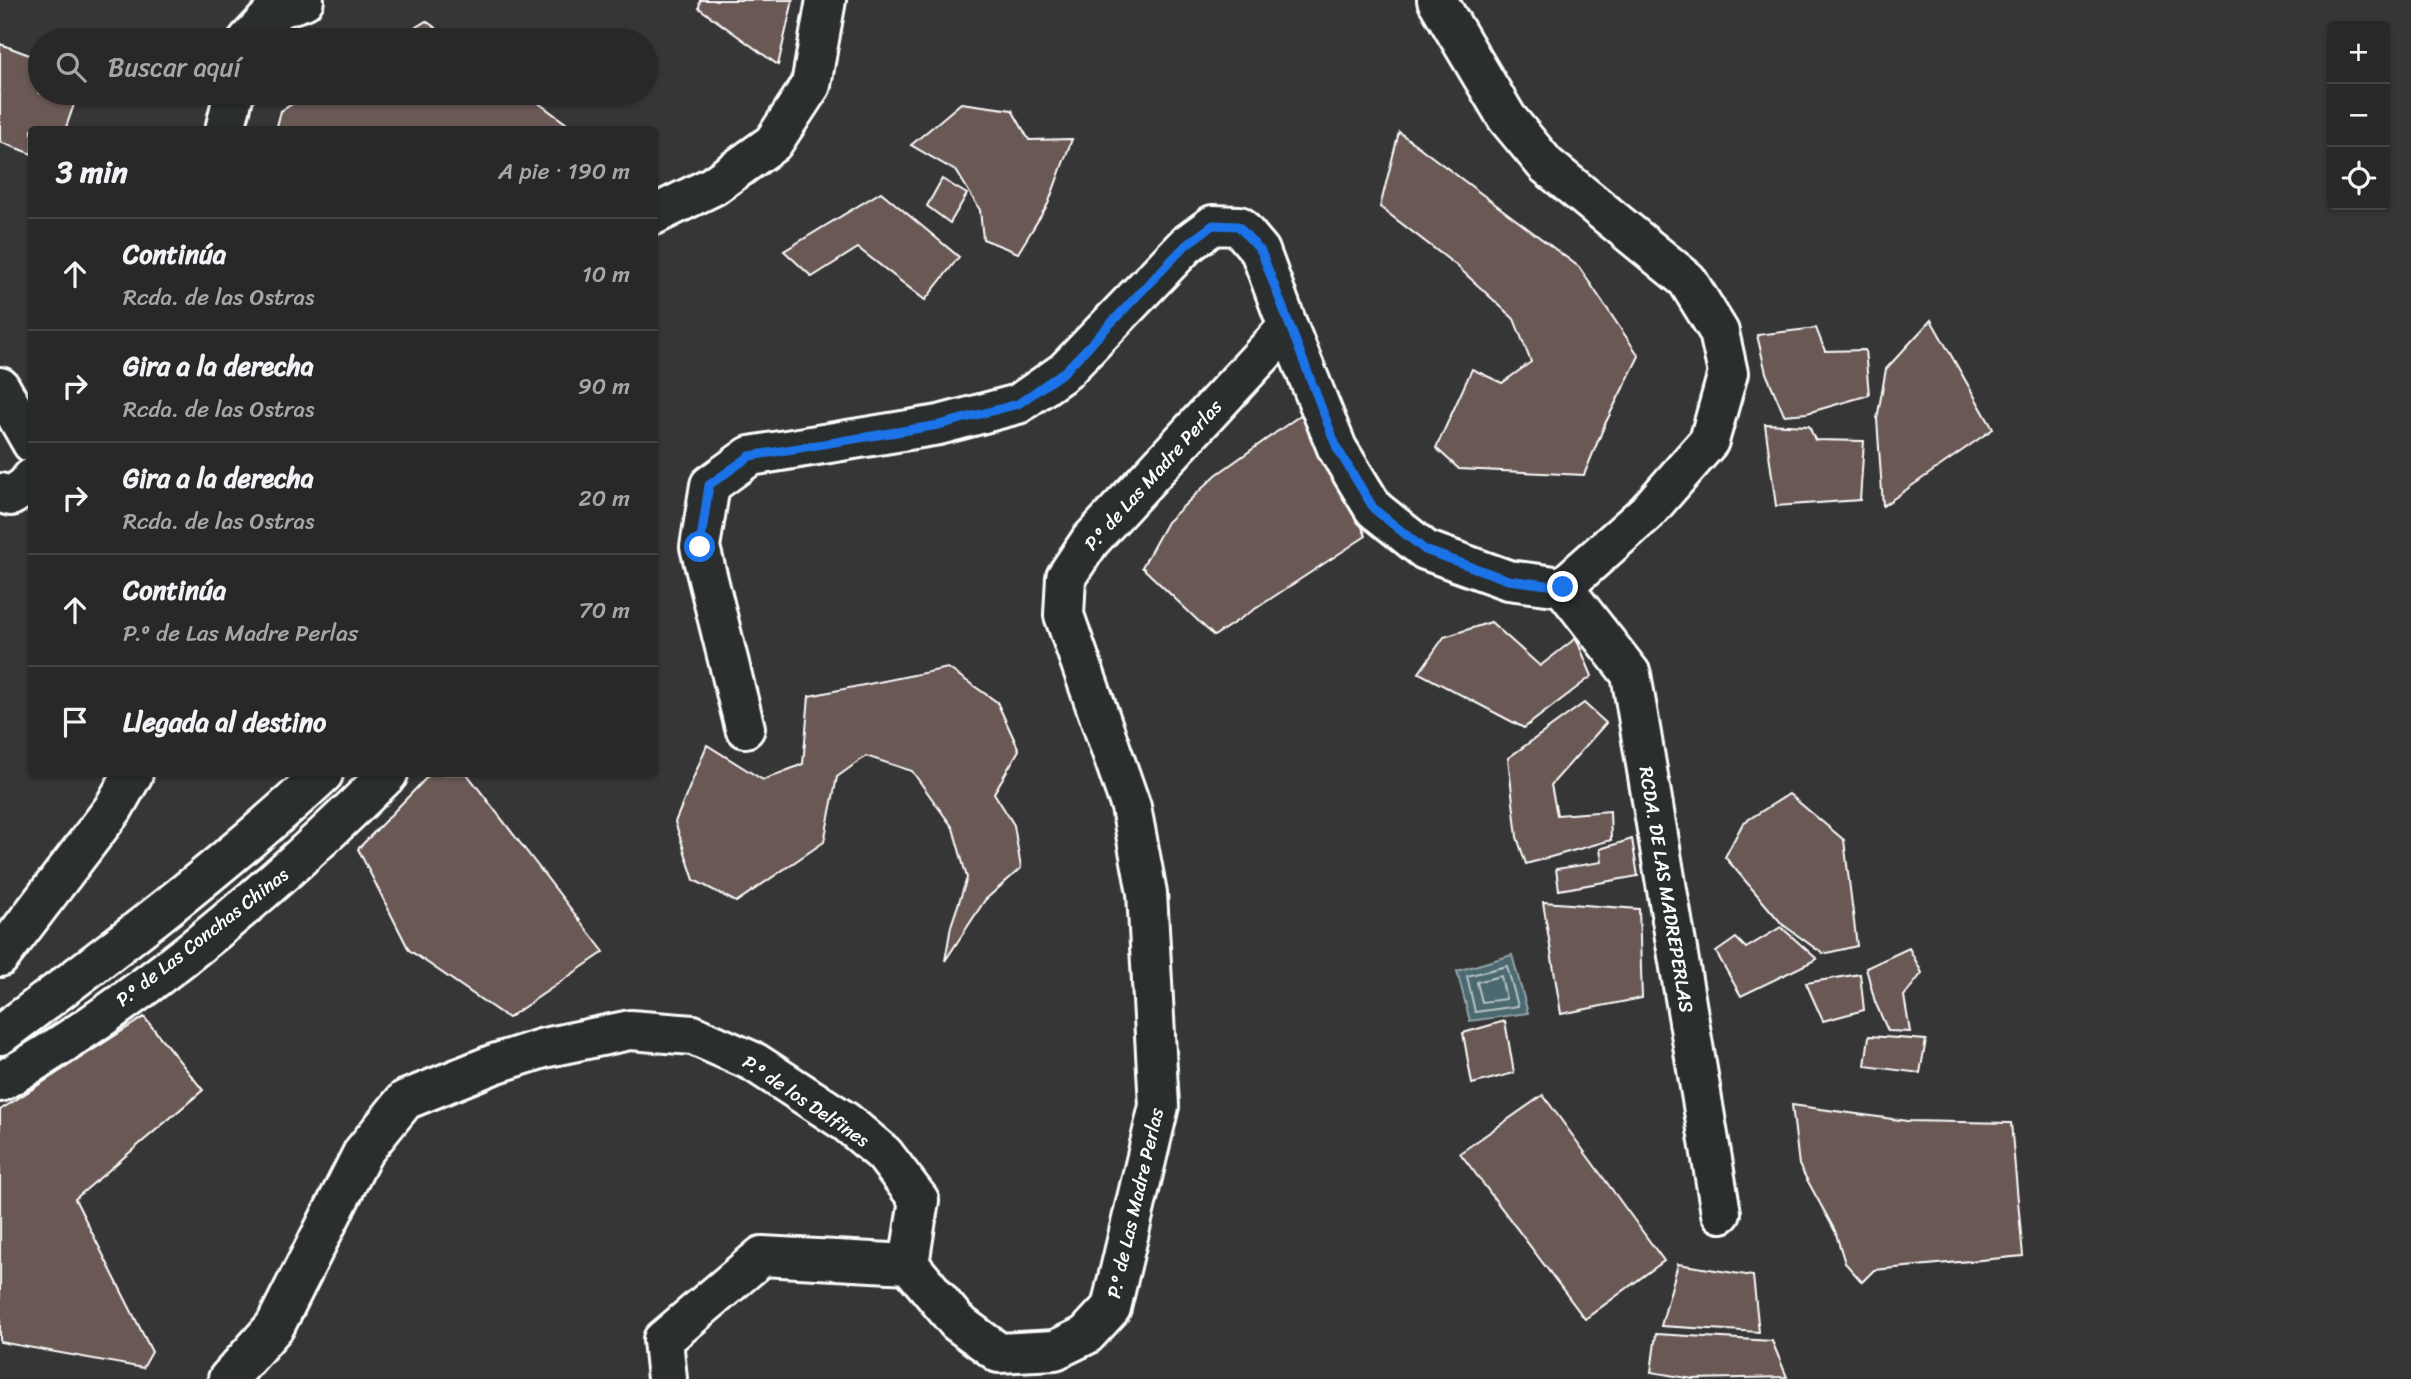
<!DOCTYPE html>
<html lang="es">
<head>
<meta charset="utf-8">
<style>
	:root { --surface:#292828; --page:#313030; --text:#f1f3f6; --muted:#a5a6a8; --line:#454445 }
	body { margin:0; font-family:Sriracha,sans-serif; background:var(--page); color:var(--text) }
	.controls { position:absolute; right:21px; top:21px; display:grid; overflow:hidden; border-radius:7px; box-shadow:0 2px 5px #0004 }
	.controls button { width:63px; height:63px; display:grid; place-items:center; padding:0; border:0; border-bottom:2px solid var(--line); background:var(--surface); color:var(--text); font:35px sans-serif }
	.stop { position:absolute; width:21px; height:21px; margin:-16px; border:5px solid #1a73e8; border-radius:50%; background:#fff }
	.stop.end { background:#1a73e8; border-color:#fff; box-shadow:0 2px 7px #0008 }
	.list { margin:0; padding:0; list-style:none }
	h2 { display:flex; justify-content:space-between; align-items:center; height:91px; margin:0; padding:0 28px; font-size:30px }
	h2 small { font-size:23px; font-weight:400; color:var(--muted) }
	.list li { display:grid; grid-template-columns:46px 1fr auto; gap:21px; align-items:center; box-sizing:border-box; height:112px; padding:0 28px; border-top:2px solid var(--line) }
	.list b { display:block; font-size:26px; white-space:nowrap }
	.list p { margin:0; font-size:23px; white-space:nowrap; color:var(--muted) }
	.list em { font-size:23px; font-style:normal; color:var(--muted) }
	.icon { flex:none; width:38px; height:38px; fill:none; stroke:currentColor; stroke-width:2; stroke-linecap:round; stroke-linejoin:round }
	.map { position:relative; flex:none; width:2411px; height:1379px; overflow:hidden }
	.search { position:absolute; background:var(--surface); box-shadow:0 2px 5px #0004; left:28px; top:28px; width:630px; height:77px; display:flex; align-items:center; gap:18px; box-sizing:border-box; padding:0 24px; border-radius:38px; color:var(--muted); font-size:26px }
	.panel { position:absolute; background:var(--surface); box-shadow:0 2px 5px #0004; left:28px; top:126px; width:630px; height:651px; border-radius:7px }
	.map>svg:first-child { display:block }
	.water { fill:#4c696f; stroke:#94a5a9; stroke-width:2 }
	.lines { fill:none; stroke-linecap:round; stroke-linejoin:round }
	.shore { stroke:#b7c3c5; stroke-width:2 }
	.building { fill:#6a5854; stroke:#fff; stroke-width:2 }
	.minor-casing { stroke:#fff; stroke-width:44 }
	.minor { stroke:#2a2d2e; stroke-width:38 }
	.route { stroke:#1a73e8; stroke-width:9 }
	.labels { text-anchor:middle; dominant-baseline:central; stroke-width:5; stroke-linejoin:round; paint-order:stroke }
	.street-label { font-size:19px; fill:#fff; stroke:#2a2d2e }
</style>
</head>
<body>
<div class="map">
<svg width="2411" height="1379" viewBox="0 0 2411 1379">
	<rect width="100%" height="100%" fill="#373636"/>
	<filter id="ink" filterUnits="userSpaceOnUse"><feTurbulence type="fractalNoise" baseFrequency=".0143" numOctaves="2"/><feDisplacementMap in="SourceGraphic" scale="14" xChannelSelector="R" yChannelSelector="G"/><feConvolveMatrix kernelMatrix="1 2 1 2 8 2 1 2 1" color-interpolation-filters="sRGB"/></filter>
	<g filter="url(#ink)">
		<!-- water -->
		<path class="water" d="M1512 955 1528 1013 1470 1021 1457 971Z"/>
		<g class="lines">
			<!-- shore -->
			<g class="shore">
				<path d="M1507 966 1518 1006 1475 1012 1467 976Z"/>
				<path d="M1501 976 1506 999 1482 1002 1477 982Z"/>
			</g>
		</g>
		<!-- building -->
		<g class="building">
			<path d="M700 0H793L778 65 699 8Z"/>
			<path d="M426 21 453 40H395Z"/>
			<path d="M0 44 40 59V93H78L65 130H32V154L0 142Z"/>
			<path d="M310 93H525L575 130H276L281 111Z"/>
			<path d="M961 103 1012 110 1029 140 1072 139 1048 204 1018 253 983 239 980 210 957 172 911 145Z"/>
			<path d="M1399 132 1579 267 1639 356 1605 424 1584 475 1459 469 1436 448 1472 369 1502 383 1531 362 1514 319 1457 266 1380 207Z"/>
			<path d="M942 179 967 194 950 223 927 206Z"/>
			<path d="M881 192 959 257 925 300 858 248 812 277 784 251Z"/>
			<path d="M1931 320 1993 429 1883 506 1877 419 1886 369Z"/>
			<path d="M1816 328 1825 351 1865 350 1869 395 1807 413 1784 415 1766 373 1757 335Z"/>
			<path d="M1309 409 1366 536 1214 636 1142 567 1167 522 1216 475Z"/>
			<path d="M1765 424 1809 426 1815 440 1864 441 1860 500 1776 506Z"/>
			<path d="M1491 622 1540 666 1576 638 1592 676 1524 728 1419 673 1444 637Z"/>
			<path d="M948 668 997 702 1019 750 994 793 1014 825 1021 868 985 900 945 961 951 926 967 878 953 828 912 771 866 756 837 777 824 842 736 902 694 880 675 822 707 745 763 780 803 764 809 696Z"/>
			<path d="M1584 703 1606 723 1551 785 1557 815 1610 811 1611 840 1526 864 1517 837 1508 758Z"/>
			<path d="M430 774H467L604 952 508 1018 409 950 358 849Z"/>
			<path d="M1789 794 1844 840 1857 946 1823 954 1782 924 1725 857 1743 823Z"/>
			<path d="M1632 839 1638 876 1559 890 1556 869 1602 862 1600 849Z"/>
			<path d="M1543 902 1639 909 1642 998 1561 1014Z"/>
			<path d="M1781 927 1817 959 1741 996 1716 952 1736 938 1746 948Z"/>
			<path d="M1909 948 1922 973 1904 996 1910 1032 1888 1031 1875 1002 1866 968Z"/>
			<path d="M1860 974 1864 1010 1823 1021 1806 983Z"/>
			<path d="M144 1017 203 1090 75 1199 152 1352 143 1368 0 1342V1110Z"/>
			<path d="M1505 1021 1514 1073 1472 1084 1463 1033Z"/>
			<path d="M1869 1036 1926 1040 1920 1073 1865 1066Z"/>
			<path d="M1543 1095 1664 1261 1585 1319 1460 1153Z"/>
			<path d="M1792 1105 1907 1121 2011 1123 2023 1256 1874 1270 1862 1282 1845 1263 1835 1231 1799 1165Z"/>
			<path d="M1678 1264 1753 1276 1759 1332 1661 1326Z"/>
			<path d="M1656 1334 1772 1341 1787 1377 1693 1379 1651 1372Z"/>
		</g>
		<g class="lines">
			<!-- minor casing -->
			<g class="minor-casing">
				<g id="minor">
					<path d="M248 40 277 9 304 0"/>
					<path d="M225 130 234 93"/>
					<path d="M654 215 713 186 773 143 811 85 826 0"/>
					<path d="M0 387 32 443"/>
					<path d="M0 493 11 496 26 486 32 478"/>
					<path id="s1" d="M1563 587 1631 674 1721 1213"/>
					<path d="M745 728 700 547 710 485 750 456 939 425 1018 404 1065 371 1186 245 1213 225 1239 226 1260 251 1288 327"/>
					<path d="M0 957 113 809 133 774"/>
					<path d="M0 1035C111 952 222 868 323 774"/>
					<path d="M0 1082C142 1001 273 888 388 774"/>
					<path d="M228 1379 275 1326 363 1152 405 1100 494 1064 544 1048 630 1030 693 1035 754 1062 846 1122 884 1154 919 1200 909 1264"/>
					<path d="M667 1379 663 1340 762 1256 909 1264 957 1322 999 1353 1055 1350 1086 1335 1111 1308 1159 1106 1147 893 1131 807 1064 615 1066 577 1090 541 1288 327 1337 448 1374 509 1425 550 1508 580 1563 587 1647 512 1709 441 1728 373 1719 332 1687 280 1546 165 1507 118 1437 0"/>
				</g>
			</g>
			<!-- minor -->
			<use href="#minor" class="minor"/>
		</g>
	</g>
	<g class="lines" filter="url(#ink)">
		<!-- route -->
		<path class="route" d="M700 547 709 485 750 456 939 425 1018 404 1065 371 1186 245 1213 225 1238 226 1261 251 1337 448 1374 509 1425 550 1508 580 1563 587"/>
	</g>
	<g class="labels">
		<!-- street labels -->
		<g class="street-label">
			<text transform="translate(1153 475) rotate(-48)">P.º de Las Madre Perlas</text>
			<text stroke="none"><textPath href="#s1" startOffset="329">RCDA. DE LAS MADREPERLAS</textPath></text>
			<text transform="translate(202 937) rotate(-38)">P.º de Las Conchas Chinas</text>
			<text transform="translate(806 1101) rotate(34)">P.º de los Delfines</text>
			<text transform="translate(1135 1203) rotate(-77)">P.º de Las Madre Perlas</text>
		</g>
	</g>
</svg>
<div class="controls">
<button>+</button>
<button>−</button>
<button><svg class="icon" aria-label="locate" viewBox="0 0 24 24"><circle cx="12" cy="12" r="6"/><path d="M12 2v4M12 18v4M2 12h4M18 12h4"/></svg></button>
</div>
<div class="stop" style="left:700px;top:547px"></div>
<div class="stop end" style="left:1563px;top:587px"></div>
<div class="search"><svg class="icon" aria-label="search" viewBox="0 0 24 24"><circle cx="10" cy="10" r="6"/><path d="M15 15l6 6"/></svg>Buscar aquí</div>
<section class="panel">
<h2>3 min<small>A pie · 190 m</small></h2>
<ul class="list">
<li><svg class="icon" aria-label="ahead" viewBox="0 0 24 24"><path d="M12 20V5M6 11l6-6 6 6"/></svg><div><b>Continúa</b><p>Rcda. de las Ostras</p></div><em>10 m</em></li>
<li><svg class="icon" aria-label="right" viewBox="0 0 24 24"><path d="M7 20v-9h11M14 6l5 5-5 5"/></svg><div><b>Gira a la derecha</b><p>Rcda. de las Ostras</p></div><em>90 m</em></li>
<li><svg class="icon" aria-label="right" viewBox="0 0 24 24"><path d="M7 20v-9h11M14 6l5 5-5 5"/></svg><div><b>Gira a la derecha</b><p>Rcda. de las Ostras</p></div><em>20 m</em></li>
<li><svg class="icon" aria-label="ahead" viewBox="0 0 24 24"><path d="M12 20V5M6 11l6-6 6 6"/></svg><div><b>Continúa</b><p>P.º de Las Madre Perlas</p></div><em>70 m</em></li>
<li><svg class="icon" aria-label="arrive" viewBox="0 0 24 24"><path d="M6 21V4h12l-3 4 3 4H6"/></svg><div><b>Llegada al destino</b></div></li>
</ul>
</section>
</div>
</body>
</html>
